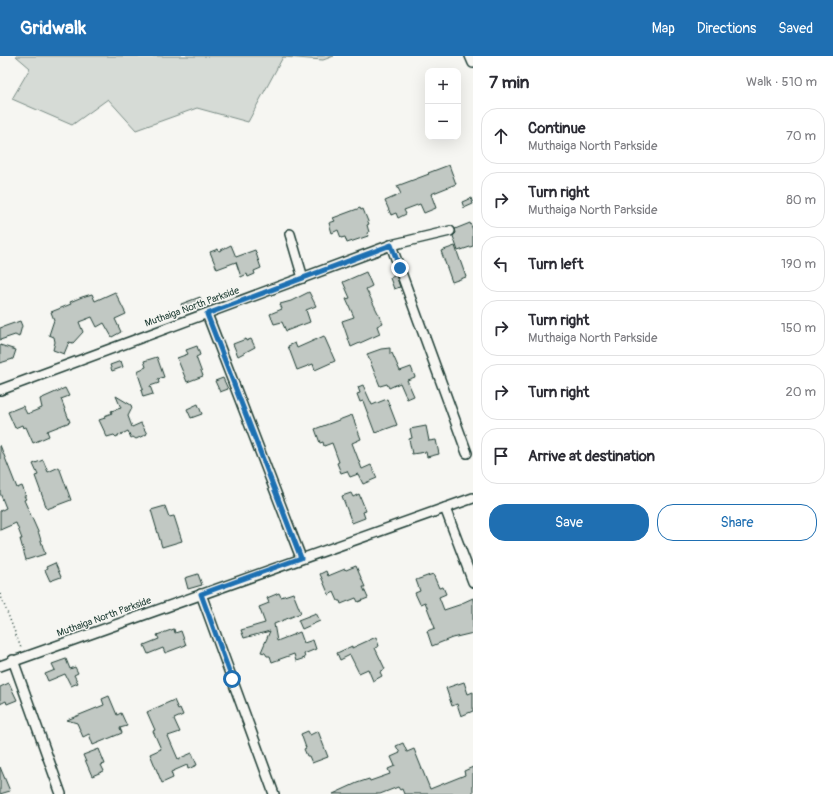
<!DOCTYPE html>
<html lang="en">
<head>
<meta charset="utf-8">
<style>
	:root { --surface:#fff; --page:#f2f2f3; --text:#2b2b33; --muted:#7c7c81; --line:#e1e1e2; --accent:#1f6fb2 }
	body { margin:0; font-family:Pangolin,sans-serif; background:var(--page); color:var(--text) }
	.controls { position:absolute; right:12px; top:12px; display:grid; overflow:hidden; border-radius:8px; box-shadow:0 4px 16px #0002 }
	.controls button { width:36px; height:36px; display:grid; place-items:center; padding:0; border:0; border-bottom:1px solid var(--line); background:var(--surface); color:var(--text); font:20px sans-serif }
	.stop { position:absolute; width:12px; height:12px; margin:-9px; border:3px solid #1f6fb2; border-radius:50%; background:#fff }
	.stop.end { background:#1f6fb2; border-color:#fff; box-shadow:0 1px 4px #0008 }
	.list { margin:0; padding:0; list-style:none }
	h2 { display:flex; justify-content:space-between; align-items:center; height:52px; margin:0; padding:0 16px; font-size:17px }
	h2 small { font-size:13px; font-weight:400; color:var(--muted) }
	.list li { display:grid; grid-template-columns:26px 1fr auto; gap:12px; align-items:center; box-sizing:border-box; height:56px; margin:0 8px 8px; padding:0 8px; border:1px solid var(--line); border-radius:16px }
	.list b { display:block; font-size:15px; white-space:nowrap }
	.list p { margin:0; font-size:13px; white-space:nowrap; color:var(--muted) }
	.list em { font-size:13px; font-style:normal; color:var(--muted) }
	.actions { display:flex; gap:8px; padding:12px 16px }
	.actions a { flex:1; padding:9px 0; border:1px solid var(--accent); border-radius:16px; text-align:center; font-size:14px; color:var(--accent) }
	.actions .main { background:var(--accent); color:#fff }
	.icon { flex:none; width:22px; height:22px; fill:none; stroke:currentColor; stroke-width:2; stroke-linecap:round; stroke-linejoin:round }
	.map { position:relative; flex:none; width:473px; height:738px; overflow:hidden }
	header { display:flex; align-items:center; gap:24px; box-sizing:border-box; height:56px; padding:0 20px; background:var(--accent); color:#fff }
	header strong { font-size:19px }
	nav { display:flex; gap:22px; margin-inline-start:auto; font-size:14px }
	main { display:flex }
	aside { flex:1; background:var(--surface) }
	.map>svg:first-child { display:block }
	.green { fill:#d6dbd6; stroke:#7a8c85 }
	.building { fill:#c1c8c3; stroke:#1f3d34 }
	.lines { fill:none; stroke-linecap:round; stroke-linejoin:round }
	.street-casing { stroke:#1f3d34; stroke-width:12 }
	.path { stroke:#1f3d34; stroke-width:1.5; stroke-dasharray:1 3; stroke-linecap:butt }
	.street { stroke:#f6f6f2; stroke-width:9 }
	.route { stroke:#1f6fb2; stroke-width:5 }
	.labels { text-anchor:middle; dominant-baseline:central; stroke-width:3; stroke-linejoin:round; paint-order:stroke }
	.street-label { font-size:10px; fill:#1f3d34; stroke:#f6f6f2 }
</style>
</head>
<body>
<header>
<strong>Gridwalk</strong>
<nav><a>Map</a><a>Directions</a><a>Saved</a></nav>
</header>
<main>
<div class="map">
<svg width="473" height="738" viewBox="0 0 473 738">
	<rect width="100%" height="100%" fill="#f6f6f2"/>
	<filter id="ink" filterUnits="userSpaceOnUse"><feTurbulence type="fractalNoise" baseFrequency=".025" numOctaves="2"/><feDisplacementMap in="SourceGraphic" scale="8" xChannelSelector="R" yChannelSelector="G"/><feConvolveMatrix kernelMatrix="1 2 1 2 8 2 1 2 1" color-interpolation-filters="sRGB"/></filter>
	<g filter="url(#ink)">
		<!-- green -->
		<path class="green" d="M16 0H334L323 4 283 1 248 66 197 52 136 74 108 43 72 69 12 43 30 12Z"/>
		<!-- building -->
		<g class="building">
			<path d="M449 109 456 128 431 138 436 152 424 157 420 148 404 154 406 158 398 162 396 157 391 159 385 145 401 138 397 130 429 118 428 117Z"/>
			<path d="M471 142 473 148 464 152 462 146Z"/>
			<path d="M360 152 361 154 363 153 369 168 367 169 369 176 367 177 368 180 347 187 345 181 341 182 338 174 332 177 329 167 335 165 333 162Z"/>
			<path d="M470 167 473 174V190L458 195 453 180 456 177 455 173Z"/>
			<path d="M231 189 236 201 255 194 261 212 254 215 255 218 248 221 247 218 241 221 236 206 217 213 210 196 218 193 219 195Z"/>
			<path d="M455 190 466 221 452 226 441 195Z"/>
			<path d="M366 216 372 230 366 233 383 267 377 270 380 278 351 291 342 265 354 261 346 243 350 242 343 226Z"/>
			<path d="M396 219 400 231 394 233 390 222Z"/>
			<path d="M115 236 126 258 115 263 121 276 112 281 104 267 97 271 92 261 79 266 83 276 73 287 69 286 64 298 53 294 55 286 54 281 49 279 54 264 51 256 71 248 70 246 82 241 92 238 95 245Z"/>
			<path d="M309 236 316 250 306 254 310 266 286 275 282 266 274 268 270 258 282 253 280 248 291 245Z"/>
			<path d="M200 241 203 249 184 256 181 248Z"/>
			<path d="M20 265 22 270 19 281 15 279 0 284V272Z"/>
			<path d="M324 280 335 305 315 314 313 308 297 314 288 290 295 287 297 292Z"/>
			<path d="M246 283V285L251 283 255 291 238 300 233 288Z"/>
			<path d="M0 289 16 294 13 303 0 307Z"/>
			<path d="M197 290 200 299 196 301 203 320 187 326 177 302 188 298 186 294Z"/>
			<path d="M390 292V298L392 297 400 315 411 311 415 321 407 324 414 340 407 343 400 327 389 332 387 328 380 330 367 298 381 293Z"/>
			<path d="M157 301 164 321 158 323 159 327 150 330 153 338 143 341 141 334 143 333 137 315 146 311 144 305Z"/>
			<path d="M121 305 123 311 112 315 110 309Z"/>
			<path d="M223 322 228 333 220 336 215 325Z"/>
			<path d="M363 329 372 349 387 343 397 369 375 377 363 345 360 346 357 338 360 337 358 331Z"/>
			<path d="M65 332 69 340 61 343 70 366 47 375 49 380 33 387 26 371 23 372 22 369 15 372 8 356 23 350 27 358 42 352 40 343Z"/>
			<path d="M116 340 131 349 132 352 128 360 132 371 141 367 147 378 136 383 133 381 131 382 128 375 116 381 114 379 107 381 99 364 105 362 104 360 112 357 111 355 121 352Z"/>
			<path d="M198 348 202 358 191 362 187 353Z"/>
			<path d="M352 359 361 383 352 387 362 413 371 409 377 422 363 428 358 418 350 421 347 415 341 417 337 407 339 406 332 387 324 390 323 386 320 387 315 373Z"/>
			<path d="M426 370 429 385 436 384 439 398 427 401 426 396 412 398 409 383 412 382 410 373Z"/>
			<path d="M0 389 17 432 22 430 26 440H24L26 443 24 444 39 478 45 498 26 504 20 483H22L16 467 0 474V455L6 452 0 437Z"/>
			<path d="M43 404 48 416 59 411 71 444 47 453 35 420 38 419 33 408Z"/>
			<path d="M351 437 353 441 359 438 366 455 363 456 365 462 352 467 342 440Z"/>
			<path d="M165 450 169 461 174 460 182 485 162 491 151 454Z"/>
			<path d="M55 507 61 521 50 525 45 514 47 513 46 511Z"/>
			<path d="M356 510 365 531H363L368 542 358 546 356 542 341 548 340 545H338L334 536 329 539 320 518 326 515 328 520 345 513 346 514Z"/>
			<path d="M198 518 202 529 188 533 185 522Z"/>
			<path d="M433 518 439 532 443 531 446 538 439 541 444 554 462 548V547L473 542V577L452 582 432 590 427 575 435 572 425 546 420 548 415 537 420 535 416 524Z"/>
			<path d="M279 537 281 541 293 537 301 557 274 568 277 585 300 576 304 587 313 584 316 593 304 598 305 602 296 605 294 598 272 606 270 600H267L265 597 261 596 270 575 244 582 241 574 265 567 259 551 269 547 267 542Z"/>
			<path d="M316 557 320 565 302 573 298 564Z"/>
			<path d="M174 573 175 577 181 575 186 589 165 597 163 592 148 598 144 589 159 583 157 579Z"/>
			<path d="M376 581 379 590 375 592 385 613 380 616 382 620 373 625 368 613 359 617 350 599 340 604 337 597 352 590V592Z"/>
			<path d="M66 603 70 613 75 611 78 617 74 619 78 627 71 630 65 618 48 625 45 618 55 614 52 608Z"/>
			<path d="M464 626 468 638 473 636V655L461 660 457 648 452 650 446 632Z"/>
			<path d="M9 627 17 644 7 648 6 645 0 648V631Z"/>
			<path d="M109 640 117 659 121 657 127 670 120 672 122 677 93 689 89 678 83 681 77 667 67 664 104 649 102 643Z"/>
			<path d="M174 644 178 653 180 652 183 659 174 663 180 676 168 680 178 703 192 697 197 709 188 713 187 709 171 716 173 722 162 727 150 698 161 693 153 675 155 674 147 656Z"/>
			<path d="M308 675 310 679 318 675 328 701 312 707 309 700H307L304 693 306 692 301 678Z"/>
			<path d="M403 687 407 696 414 693 430 733 465 719 464 715 473 711V738H404L402 733 400 734 398 731 380 738H333L357 727 369 723 370 725 390 718 388 713 395 710 391 701 400 697 396 690Z"/>
			<path d="M99 693 105 708 101 709 104 715 92 720 83 699Z"/>
			<path d="M0 711 10 735 0 738Z"/>
		</g>
		<g class="lines">
			<!-- street casing -->
			<g class="street-casing">
				<g id="street">
					<path d="M470 0 473 7"/>
					<path d="M290 178 303 222"/>
					<path d="M391 189 467 397"/>
					<path d="M207 258 301 502"/>
					<path d="M0 334 391 189 450 175"/>
					<path d="M445 452 473 526"/>
					<path d="M201 538 274 738"/>
					<path d="M13 604 61 738"/>
					<path d="M0 610 473 442"/>
				</g>
			</g>
			<!-- path -->
			<path class="path" d="M0 538 21 592"/>
			<!-- street -->
			<use href="#street" class="street"/>
		</g>
	</g>
	<g class="lines" filter="url(#ink)">
		<!-- route -->
		<path class="route" d="M232 623 201 538 301 502 207 258 391 189 400 212"/>
	</g>
	<g class="labels">
		<!-- street labels -->
		<g class="street-label">
			<text transform="translate(192 251) rotate(-20)">Muthaiga North Parkside</text>
			<text transform="translate(104 561) rotate(-20)">Muthaiga North Parkside</text>
		</g>
	</g>
</svg>
<div class="controls">
<button>+</button>
<button>−</button>
</div>
<div class="stop" style="left:232px;top:623px"></div>
<div class="stop end" style="left:400px;top:212px"></div>
</div>
<aside>
<h2>7 min<small>Walk · 510 m</small></h2>
<ul class="list">
<li><svg class="icon" aria-label="ahead" viewBox="0 0 24 24"><path d="M12 20V5M6 11l6-6 6 6"/></svg><div><b>Continue</b><p>Muthaiga North Parkside</p></div><em>70 m</em></li>
<li><svg class="icon" aria-label="right" viewBox="0 0 24 24"><path d="M7 20v-9h11M14 6l5 5-5 5"/></svg><div><b>Turn right</b><p>Muthaiga North Parkside</p></div><em>80 m</em></li>
<li><svg class="icon" aria-label="left" viewBox="0 0 24 24"><path d="M17 20v-9H6M10 6l-5 5 5 5"/></svg><div><b>Turn left</b></div><em>190 m</em></li>
<li><svg class="icon" aria-label="right" viewBox="0 0 24 24"><path d="M7 20v-9h11M14 6l5 5-5 5"/></svg><div><b>Turn right</b><p>Muthaiga North Parkside</p></div><em>150 m</em></li>
<li><svg class="icon" aria-label="right" viewBox="0 0 24 24"><path d="M7 20v-9h11M14 6l5 5-5 5"/></svg><div><b>Turn right</b></div><em>20 m</em></li>
<li><svg class="icon" aria-label="arrive" viewBox="0 0 24 24"><path d="M6 21V4h12l-3 4 3 4H6"/></svg><div><b>Arrive at destination</b></div></li>
</ul>
<div class="actions"><a class="main">Save</a><a>Share</a></div>
</aside>
</main>
</body>
</html>
